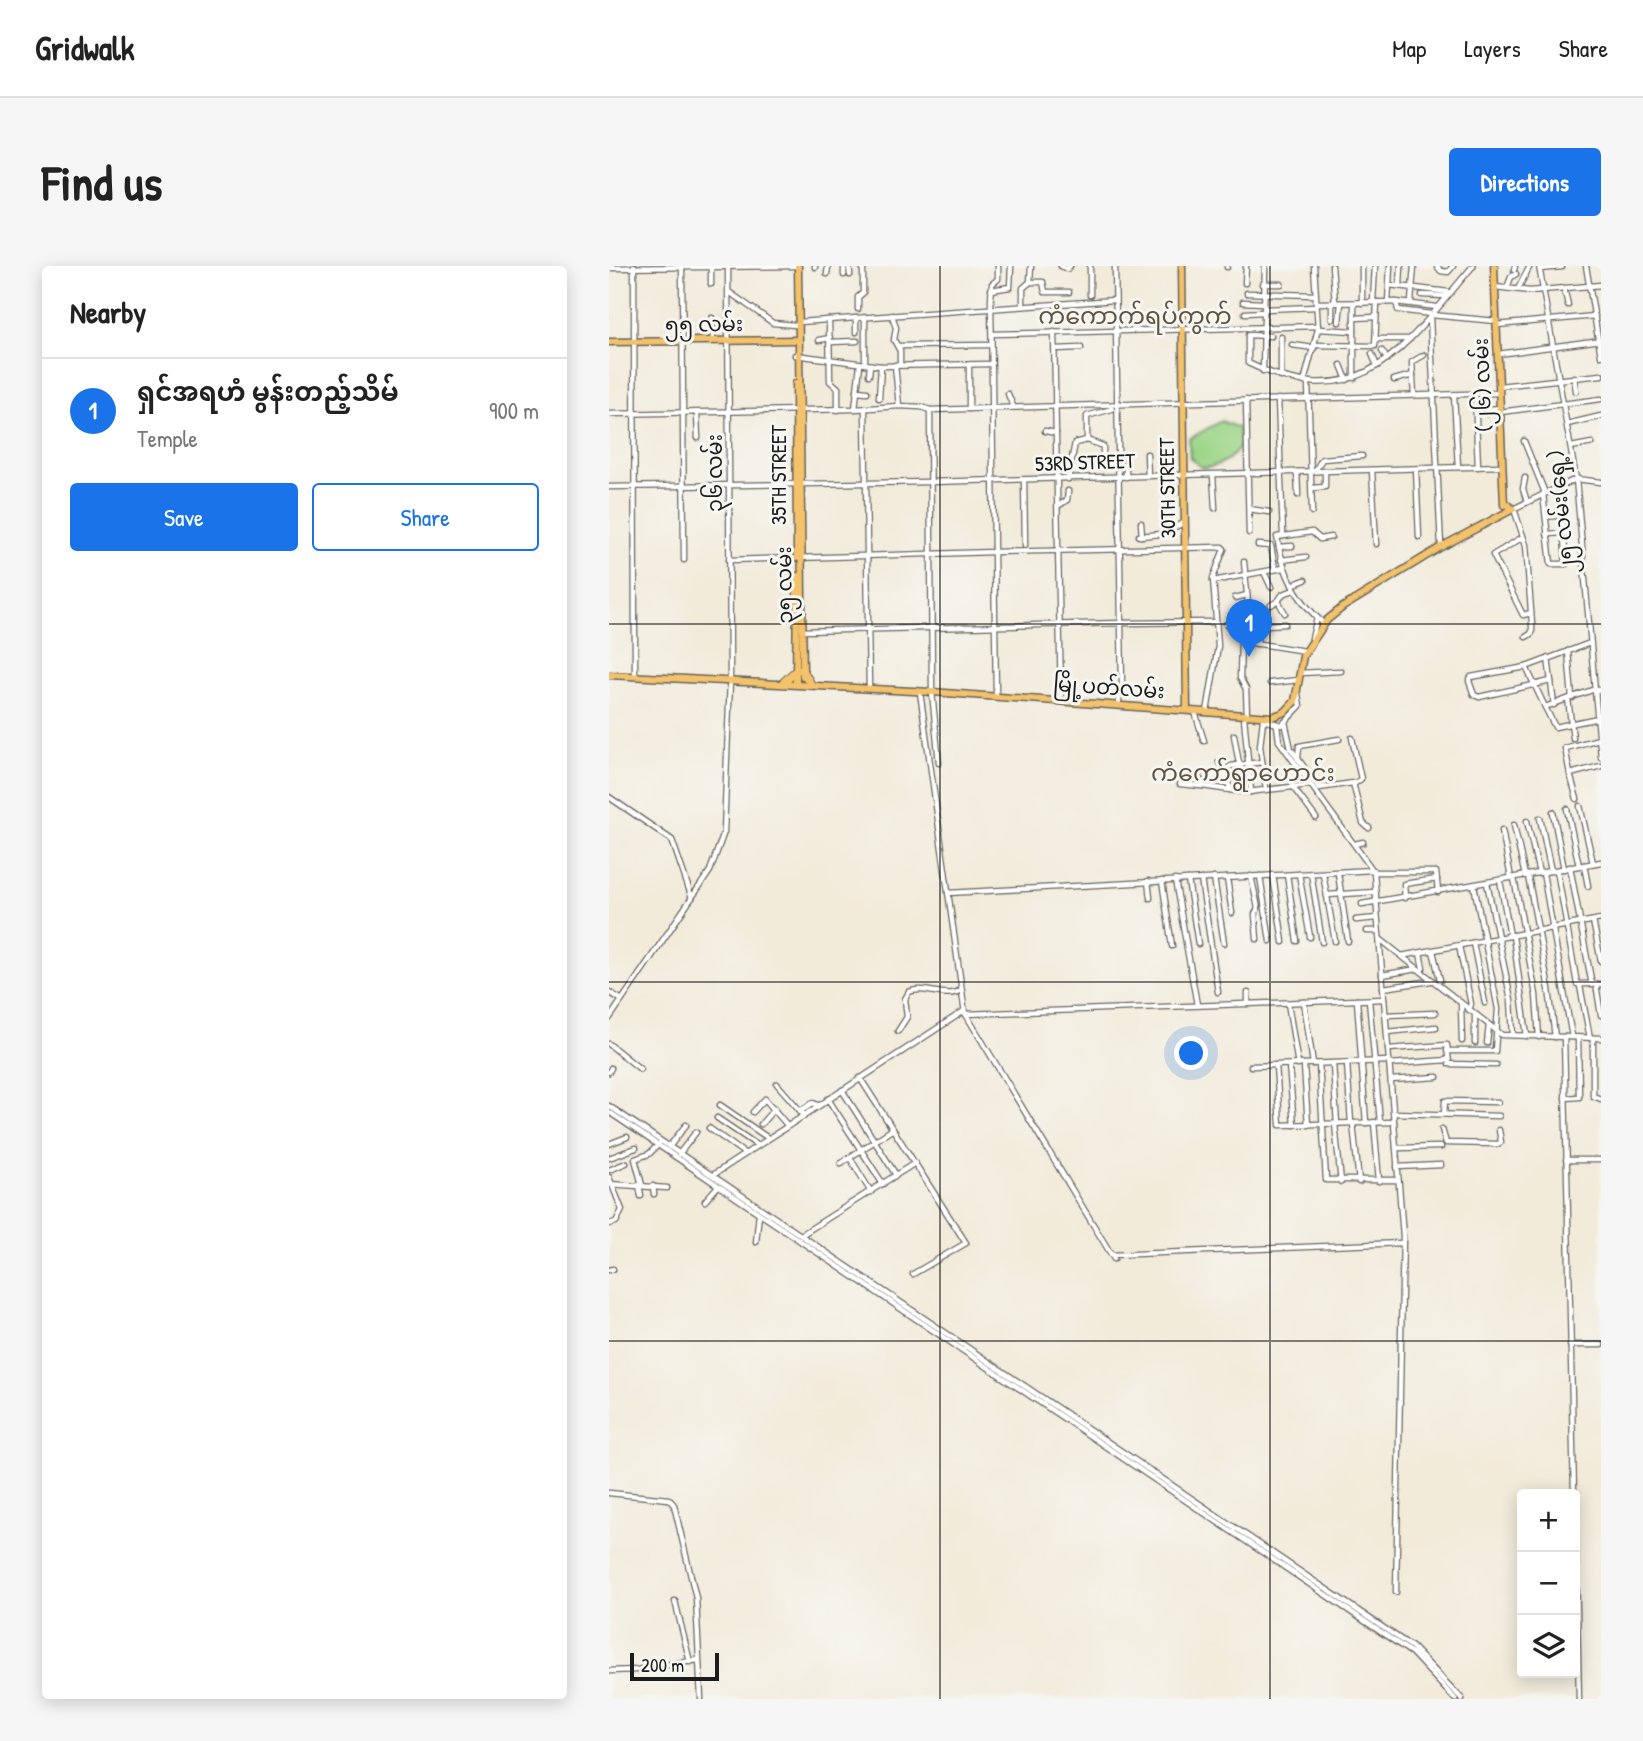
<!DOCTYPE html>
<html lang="en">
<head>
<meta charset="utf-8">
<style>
	:root { --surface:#fff; --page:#f6f6f6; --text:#222; --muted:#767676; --line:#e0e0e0; --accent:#1a73e8 }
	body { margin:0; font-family:"Patrick Hand","Noto Sans Myanmar",sans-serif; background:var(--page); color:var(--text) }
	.controls { position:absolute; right:21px; bottom:21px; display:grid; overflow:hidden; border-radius:7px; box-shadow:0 4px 18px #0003 }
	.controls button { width:63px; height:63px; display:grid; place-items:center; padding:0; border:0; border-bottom:2px solid var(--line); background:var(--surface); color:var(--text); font:35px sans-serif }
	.scale { position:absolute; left:21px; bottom:18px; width:89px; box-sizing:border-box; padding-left:7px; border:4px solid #1c1c1c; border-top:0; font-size:19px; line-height:24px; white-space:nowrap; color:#1c1c1c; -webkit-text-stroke:5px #f6f6f2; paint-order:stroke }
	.you { position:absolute; left:583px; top:788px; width:24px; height:24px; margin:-18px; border:5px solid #fff; border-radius:50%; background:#1a73e8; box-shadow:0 0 0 10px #1a73e833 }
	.badge { display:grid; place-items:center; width:46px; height:46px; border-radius:50%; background:var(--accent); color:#fff; font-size:23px; font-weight:700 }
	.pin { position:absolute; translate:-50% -58px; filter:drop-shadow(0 2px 4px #0008) }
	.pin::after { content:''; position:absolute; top:37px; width:24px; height:21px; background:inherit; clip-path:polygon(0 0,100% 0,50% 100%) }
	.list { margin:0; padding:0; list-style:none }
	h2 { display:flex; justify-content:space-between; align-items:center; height:91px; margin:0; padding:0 28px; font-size:30px }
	h2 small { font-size:23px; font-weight:400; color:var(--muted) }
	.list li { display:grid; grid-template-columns:46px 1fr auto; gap:21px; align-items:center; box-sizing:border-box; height:105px; padding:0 28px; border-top:2px solid var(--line) }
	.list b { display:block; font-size:26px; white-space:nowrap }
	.list p { margin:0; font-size:23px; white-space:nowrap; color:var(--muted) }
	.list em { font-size:23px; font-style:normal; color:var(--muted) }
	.actions { display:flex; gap:14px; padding:21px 28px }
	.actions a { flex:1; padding:16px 0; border:2px solid var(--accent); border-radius:7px; text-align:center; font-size:24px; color:var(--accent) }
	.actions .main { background:var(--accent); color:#fff }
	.icon { flex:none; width:38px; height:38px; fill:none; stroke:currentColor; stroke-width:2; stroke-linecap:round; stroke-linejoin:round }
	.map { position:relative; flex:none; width:992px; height:1433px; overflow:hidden; border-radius:7px }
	header { display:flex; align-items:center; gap:42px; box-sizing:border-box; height:98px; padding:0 35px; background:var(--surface); border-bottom:2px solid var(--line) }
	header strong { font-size:33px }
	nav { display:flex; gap:38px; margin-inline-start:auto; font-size:24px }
	.intro { display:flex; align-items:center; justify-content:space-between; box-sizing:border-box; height:168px; padding:0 42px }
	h1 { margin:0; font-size:49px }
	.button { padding:18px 32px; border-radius:7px; background:var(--accent); color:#fff; font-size:24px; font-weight:700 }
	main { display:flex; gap:42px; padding:0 42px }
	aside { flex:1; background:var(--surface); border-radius:7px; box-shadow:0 4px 18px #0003 }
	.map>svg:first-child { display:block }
	.green { fill:#9cd588; stroke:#5c7852; stroke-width:2 }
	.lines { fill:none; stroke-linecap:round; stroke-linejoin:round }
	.minor-casing { stroke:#67645e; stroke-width:7 }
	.major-casing { stroke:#67645e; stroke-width:9 }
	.highway-casing { stroke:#67645e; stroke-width:10 }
	.minor { stroke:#fff; stroke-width:4.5 }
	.major { stroke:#f3c26a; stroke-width:6 }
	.highway { stroke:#f3c26a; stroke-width:8 }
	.grid { fill:none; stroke:#1c1c1c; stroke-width:2; stroke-opacity:0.55 }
	.labels { text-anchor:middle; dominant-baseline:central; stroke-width:6; stroke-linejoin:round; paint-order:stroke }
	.street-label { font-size:21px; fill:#1c1c1c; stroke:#f6f6f2 }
	.quarter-label { font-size:24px; fill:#615341; stroke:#f6f6f2 }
</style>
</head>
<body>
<header>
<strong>Gridwalk</strong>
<nav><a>Map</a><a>Layers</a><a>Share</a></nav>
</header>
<div class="intro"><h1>Find us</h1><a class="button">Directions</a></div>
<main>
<aside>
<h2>Nearby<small></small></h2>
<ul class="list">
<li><span class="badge">1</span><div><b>ရှင်အရဟံ မွန်းတည့်သိမ်</b><p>Temple</p></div><em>900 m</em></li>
</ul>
<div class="actions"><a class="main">Save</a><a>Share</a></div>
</aside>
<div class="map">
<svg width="992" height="1433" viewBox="0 0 992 1433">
	<rect width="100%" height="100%" fill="#f6f6f2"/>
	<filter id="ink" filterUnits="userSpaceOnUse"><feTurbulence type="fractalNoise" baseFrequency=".0143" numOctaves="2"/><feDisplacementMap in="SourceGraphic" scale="14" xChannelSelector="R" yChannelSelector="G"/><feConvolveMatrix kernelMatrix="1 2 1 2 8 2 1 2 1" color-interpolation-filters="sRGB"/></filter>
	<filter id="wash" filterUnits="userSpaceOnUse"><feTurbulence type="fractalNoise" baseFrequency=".00686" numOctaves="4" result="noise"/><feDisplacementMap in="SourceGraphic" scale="28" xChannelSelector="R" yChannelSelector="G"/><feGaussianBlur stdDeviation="1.57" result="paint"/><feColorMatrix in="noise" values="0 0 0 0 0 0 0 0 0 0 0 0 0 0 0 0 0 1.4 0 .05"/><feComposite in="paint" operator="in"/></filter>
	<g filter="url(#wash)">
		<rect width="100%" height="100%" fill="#f2ebda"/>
		<!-- green -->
		<path class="green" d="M612 155 629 162 632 179C625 192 607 203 592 201L581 192 580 173Z"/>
	</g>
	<g filter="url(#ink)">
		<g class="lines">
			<!-- minor casing -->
			<g class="minor-casing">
				<g id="minor">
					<path d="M25 0 26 410"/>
					<path d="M73 0 75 294"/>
					<path d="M206 0V1"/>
					<path d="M240 0 241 9"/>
					<path d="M452 0 458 3 461 0"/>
					<path d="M481 0V29"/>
					<path d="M506 0 512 357 606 356"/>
					<path d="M618 0V1"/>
					<path d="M723 0 726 36"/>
					<path d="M781 0 780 19 840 26"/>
					<path d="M828 0 832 5 839 6 844 0"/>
					<path d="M930 0 967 213 992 491"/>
					<path d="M977 0 992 90"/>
					<path d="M0 2 189 0"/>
					<path d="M931 3 953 1"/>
					<path d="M905 4 906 0"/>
					<path d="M218 8 219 0"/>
					<path d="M235 9V0"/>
					<path d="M421 16H434L436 26H460"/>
					<path d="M636 17 637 0"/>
					<path d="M102 18V1"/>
					<path d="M654 18H672"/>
					<path d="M791 20 792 0"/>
					<path d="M886 21 921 25 992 19"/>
					<path d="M898 22 902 11 907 8"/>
					<path d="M955 22 959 39"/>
					<path d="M909 23 921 0"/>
					<path d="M382 24 401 21 402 0"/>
					<path d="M120 26 164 57 186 59"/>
					<path d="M638 27 706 29"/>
					<path d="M813 29 837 30"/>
					<path d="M634 36 654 37"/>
					<path d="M723 36V53"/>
					<path d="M764 36 766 0"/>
					<path d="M779 36 780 19"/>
					<path d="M787 36 789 44 822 48"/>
					<path d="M802 36 805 0"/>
					<path d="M707 37 787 36 828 41"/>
					<path d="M745 37V112"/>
					<path d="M753 37V0"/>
					<path d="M414 40V22L421 16 422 0"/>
					<path d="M249 43V31L254 27V0"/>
					<path d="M655 43 707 41"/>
					<path d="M636 47 655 46"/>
					<path d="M283 49 287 62 285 74 291 85V99"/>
					<path d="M822 49 887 55"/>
					<path d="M256 51V98"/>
					<path d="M103 52 104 75"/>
					<path d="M247 52V66"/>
					<path d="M745 52 767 51"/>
					<path d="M821 52 832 280"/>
					<path d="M220 54 221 115 229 122V144"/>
					<path d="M190 56 506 34"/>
					<path d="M730 56 732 37"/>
					<path d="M888 59 986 50"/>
					<path d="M709 63 745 65"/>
					<path d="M445 66 452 436"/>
					<path d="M384 68 709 60"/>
					<path d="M662 70 639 69V97C754 153 796 79 864 0"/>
					<path d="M767 73H801"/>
					<path d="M210 74 221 72"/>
					<path d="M221 76 248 75"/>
					<path d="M683 79 705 82"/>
					<path d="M706 79 766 80 768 36"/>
					<path d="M290 80 382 79"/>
					<path d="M446 83 472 82"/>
					<path d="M773 85 778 93"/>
					<path d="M763 88 768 100"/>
					<path d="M889 88 992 74"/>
					<path d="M186 89 272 100 382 98"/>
					<path d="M251 98 246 143 290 140"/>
					<path d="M286 99 290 140 312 141 321 144 890 127"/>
					<path d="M732 99 738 114"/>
					<path d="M654 105 656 0"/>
					<path d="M260 109 261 99"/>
					<path d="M672 111V71"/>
					<path d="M965 111 967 125"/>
					<path d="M785 114 804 109"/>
					<path d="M695 116 709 63 705 0"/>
					<path d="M699 116 703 246"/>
					<path d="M890 120 992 109"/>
					<path d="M248 125 258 126"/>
					<path d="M399 128 404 140"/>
					<path d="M805 129 803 96 815 89"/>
					<path d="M845 129 849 201"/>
					<path d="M866 129 869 201"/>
					<path d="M270 132 272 100"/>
					<path d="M669 133 674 270"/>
					<path d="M637 134 640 267"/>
					<path d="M360 143V99"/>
					<path d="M256 144 260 423"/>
					<path d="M321 144 323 426 330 497"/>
					<path d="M891 146 992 133"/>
					<path d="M0 148 246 143"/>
					<path d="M88 148 89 172"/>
					<path d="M878 148 881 143 891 142"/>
					<path d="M958 158 992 150"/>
					<path d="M436 165 447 167"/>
					<path d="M478 174 494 180V201"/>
					<path d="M915 175 936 227"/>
					<path d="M962 181 983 177"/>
					<path d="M538 188 539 210"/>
					<path d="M517 189V211"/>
					<path d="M807 203 810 271"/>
					<path d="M763 204 767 278"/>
					<path d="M706 205 713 193 753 190"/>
					<path d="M688 206 689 229"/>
					<path d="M604 209 606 242"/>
					<path d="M916 212 914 223 918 236"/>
					<path d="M459 213 466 177 478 174V150L503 143"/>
					<path d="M415 214 416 279"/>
					<path d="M0 221 321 216 893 200"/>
					<path d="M703 222 716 221V205"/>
					<path d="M934 228 942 298H957L951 219"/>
					<path d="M449 240 458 234 459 225"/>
					<path d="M640 243 660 246"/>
					<path d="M904 243 967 213 992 216"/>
					<path d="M905 243 917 279 923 358V367L917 371"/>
					<path d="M937 251 954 249"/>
					<path d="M532 257 533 270"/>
					<path d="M938 268 956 267"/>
					<path d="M530 270 553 268 576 256"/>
					<path d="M914 271 884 289 914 349 922 347"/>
					<path d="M649 279 662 280 666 303"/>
					<path d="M670 281 683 280"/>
					<path d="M120 294 385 286 382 34 383 18 389 13V0"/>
					<path d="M672 294 697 291"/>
					<path d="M635 296 641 357 638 376 696 385"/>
					<path d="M655 306 662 321"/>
					<path d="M604 315 674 302"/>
					<path d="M683 319 696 314"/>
					<path d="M626 332 638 329"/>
					<path d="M662 339 669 335"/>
					<path d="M676 347 669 335 674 328 685 324"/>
					<path d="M617 358 640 351"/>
					<path d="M715 358C687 333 674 308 668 271L703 266 711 273 722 271"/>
					<path d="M641 360 676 358"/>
					<path d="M193 365 512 357 513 420 509 439"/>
					<path d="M703 372 708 352"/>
					<path d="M632 373 631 412 637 423 638 450"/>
					<path d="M648 378 649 360"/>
					<path d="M959 385 963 432"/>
					<path d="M939 392 945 439"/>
					<path d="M917 401 936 441 986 423 992 425"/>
					<path d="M691 407 732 405"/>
					<path d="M942 415 870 431 865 429 860 415 862 411 917 401 981 377"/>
					<path d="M661 417 690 414"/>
					<path d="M311 426 356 747 505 993"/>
					<path d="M387 430 385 286 613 281 615 283 604 312 609 380 598 446"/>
					<path d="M959 433 964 472"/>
					<path d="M936 441 946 461 989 452"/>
					<path d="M586 446 595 475"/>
					<path d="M635 451 642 526"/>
					<path d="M654 454 651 480 657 523"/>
					<path d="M654 454 673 459 691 440 689 428"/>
					<path d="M676 456 682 483 710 522 744 517 754 557 760 562"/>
					<path d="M668 459 670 475 765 606 794 970 787 1326"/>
					<path d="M743 472 752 513 745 518"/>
					<path d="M689 493 690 480 730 473"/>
					<path d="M610 496 622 524"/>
					<path d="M961 508 956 482 990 473"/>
					<path d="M589 509 593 520 635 526 625 469"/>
					<path d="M593 517 622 500 653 496"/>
					<path d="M571 518 592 520"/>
					<path d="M683 520 707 552"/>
					<path d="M639 526 700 519"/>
					<path d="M0 531 63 574 83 632"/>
					<path d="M968 533 961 508 992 500"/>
					<path d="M971 540 984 597"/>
					<path d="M958 543 970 600"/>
					<path d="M944 546 955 603"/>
					<path d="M931 552 942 605"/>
					<path d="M918 555 930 607"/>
					<path d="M905 559 916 610"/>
					<path d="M893 564 902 612"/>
					<path d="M746 578 754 576"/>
					<path d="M975 599 979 620"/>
					<path d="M961 601 983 719"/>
					<path d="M948 604 968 718H992"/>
					<path d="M765 606H827L829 626"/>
					<path d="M702 607 713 676"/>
					<path d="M729 607 739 675"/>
					<path d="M934 607 963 771"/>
					<path d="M690 608 701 671"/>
					<path d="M714 608 726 675"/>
					<path d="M664 609 674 676"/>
					<path d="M678 609 688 675"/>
					<path d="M642 610 649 642 646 648 648 673"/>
					<path d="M651 610 661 675"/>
					<path d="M919 610 940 723 946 771"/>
					<path d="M605 612 615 677"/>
					<path d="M618 612 623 647"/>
					<path d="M905 612 927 729 930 771"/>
					<path d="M592 613 609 726"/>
					<path d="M566 614 588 739"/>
					<path d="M579 614 589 678"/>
					<path d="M891 614 901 670"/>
					<path d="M539 615 541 632"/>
					<path d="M553 615 563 680"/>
					<path d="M878 617 902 734 904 769"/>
					<path d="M339 627 764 604"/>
					<path d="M718 629 766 626"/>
					<path d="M796 632 795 618 828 613"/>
					<path d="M753 638 992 596"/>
					<path d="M747 654 768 652"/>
					<path d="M984 655 992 695"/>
					<path d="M758 665H769"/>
					<path d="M904 670 918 770"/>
					<path d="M771 673 893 769 992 772"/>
					<path d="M864 677 876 737"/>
					<path d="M850 680 862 738 860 744"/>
					<path d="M824 685 831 714"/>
					<path d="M811 687 814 702"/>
					<path d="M792 690 992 653"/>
					<path d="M773 709 808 703"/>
					<path d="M987 718 992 749"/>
					<path d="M971 720 981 772"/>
					<path d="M774 722 822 715"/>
					<path d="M0 726 13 734"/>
					<path d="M639 727V738"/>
					<path d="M748 734 757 857"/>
					<path d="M760 734 771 856"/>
					<path d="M695 736 704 798"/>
					<path d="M679 737 689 799"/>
					<path d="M852 739 853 775"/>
					<path d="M357 748 775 733"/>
					<path d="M777 749 826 747"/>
					<path d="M866 749V777"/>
					<path d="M0 753 101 605 115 566 121 414 119 0"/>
					<path d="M289 765 298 751 296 733 300 726C316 719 337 734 352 724"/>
					<path d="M778 766 827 761"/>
					<path d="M955 771 965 1228"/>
					<path d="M984 772V830L992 833"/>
					<path d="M878 777 880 759"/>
					<path d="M0 778 31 803"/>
					<path d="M779 783 838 779 840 798 887 799"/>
					<path d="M838 785H886L889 743 865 619"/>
					<path d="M738 797 742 857"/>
					<path d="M710 798 717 914H789"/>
					<path d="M724 798 728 858"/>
					<path d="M781 798 839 794"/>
					<path d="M667 799 671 859 785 856"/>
					<path d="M680 799 685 859"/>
					<path d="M695 799 699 859"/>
					<path d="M642 800 780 795"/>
					<path d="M0 806 2 802"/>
					<path d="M251 812 357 977 304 1008"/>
					<path d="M782 814 828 811"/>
					<path d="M168 818 195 849"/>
					<path d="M956 832 970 831 969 772"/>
					<path d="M219 833 274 918"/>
					<path d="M111 839 159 872"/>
					<path d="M0 840 803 1381 853 1433"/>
					<path d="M191 845 204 837 209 839"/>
					<path d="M0 846 803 1387 846 1433"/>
					<path d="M144 846 156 833 178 859"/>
					<path d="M785 847 890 850"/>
					<path d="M835 847 836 835 889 836"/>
					<path d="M108 852 148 879"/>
					<path d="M765 856 770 915"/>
					<path d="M744 857 750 916"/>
					<path d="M152 858 166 842"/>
					<path d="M726 858 732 916"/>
					<path d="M100 862 135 887"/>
					<path d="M833 863 837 877 889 878 892 876 890 864"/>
					<path d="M0 878 18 871"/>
					<path d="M60 881 77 859"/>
					<path d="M787 882 832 881"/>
					<path d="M70 888 87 866"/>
					<path d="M0 892 27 882"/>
					<path d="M241 892 262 926"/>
					<path d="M957 894H992"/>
					<path d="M232 897 284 863"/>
					<path d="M788 901 832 899"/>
					<path d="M0 904 17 897"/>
					<path d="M104 909 355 745"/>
					<path d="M287 909 306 897"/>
					<path d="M0 911 13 944 7 956 0 958"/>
					<path d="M0 918 58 922"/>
					<path d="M30 919 32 930"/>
					<path d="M33 919 26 893 40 888 50 878"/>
					<path d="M44 920 45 928"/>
					<path d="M96 935 109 920"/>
					<path d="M192 969 287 909 233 824"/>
					<path d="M147 976 150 948"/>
					<path d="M503 989 793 977"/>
					<path d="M0 1004 4 1003"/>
					<path d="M961 1079H992"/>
					<path d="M0 1227 60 1233 65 1239 87 1332 92 1433"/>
					<path d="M966 1255 970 1433"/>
					<path d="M66 1335 81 1396"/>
					<path d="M0 1405 28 1404 89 1394"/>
				</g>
			</g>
			<!-- major casing -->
			<g class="major-casing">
				<g id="major">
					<path d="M189 0 194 410"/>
					<path d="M573 0 578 444"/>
					<path d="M885 0 895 239"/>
					<path d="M0 76 190 74"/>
					<path d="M187 117 188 292"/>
					<path d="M0 409 323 426 663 451 676 446 686 435 694 390 718 354 734 341 832 281 904 243 896 237"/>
					<path d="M187 418 188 310"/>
				</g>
			</g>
			<!-- highway casing -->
			<g class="highway-casing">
				<g id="highway">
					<path d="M194 405 202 419"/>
					<path d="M174 417 188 404"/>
				</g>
			</g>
			<!-- minor -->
			<use href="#minor" class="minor"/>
			<!-- major -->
			<use href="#major" class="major"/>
			<!-- highway -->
			<use href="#highway" class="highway"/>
		</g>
	</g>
	<!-- grid -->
	<path class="grid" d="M331 0V1433M661 0V1433M0 358H992M0 716H992M0 1075H992"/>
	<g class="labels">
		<!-- street labels -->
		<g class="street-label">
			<text transform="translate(95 58) rotate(-1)">၅၅ လမ်း</text>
			<text transform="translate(873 119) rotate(-92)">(၂၆) လမ်း</text>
			<text transform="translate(476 196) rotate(-2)">53RD STREET</text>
			<text transform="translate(105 207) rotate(-90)">၃၆ လမ်း</text>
			<text transform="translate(169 209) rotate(-90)">35TH STREET</text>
			<text transform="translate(558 222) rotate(-91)">30TH STREET</text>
			<text transform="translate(952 246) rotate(-96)">၂၅ လမ်း(ရှေ့)</text>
			<text transform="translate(175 319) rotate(-91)">၃၅ လမ်း</text>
			<text transform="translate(500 421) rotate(4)">မြို့ပတ်လမ်း</text>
		</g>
		<!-- quarter labels -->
		<g class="quarter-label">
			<text x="526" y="49">ကံကောက်ရပ်ကွက်</text>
			<text x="634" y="506">ကံကော်ရွာဟောင်း</text>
		</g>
	</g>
</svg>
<div class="controls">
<button>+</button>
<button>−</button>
<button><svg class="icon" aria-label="layers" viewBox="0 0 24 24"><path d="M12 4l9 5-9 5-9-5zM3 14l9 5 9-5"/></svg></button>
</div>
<div class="scale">200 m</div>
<div class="you"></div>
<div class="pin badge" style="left:640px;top:391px">1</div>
</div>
</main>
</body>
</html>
